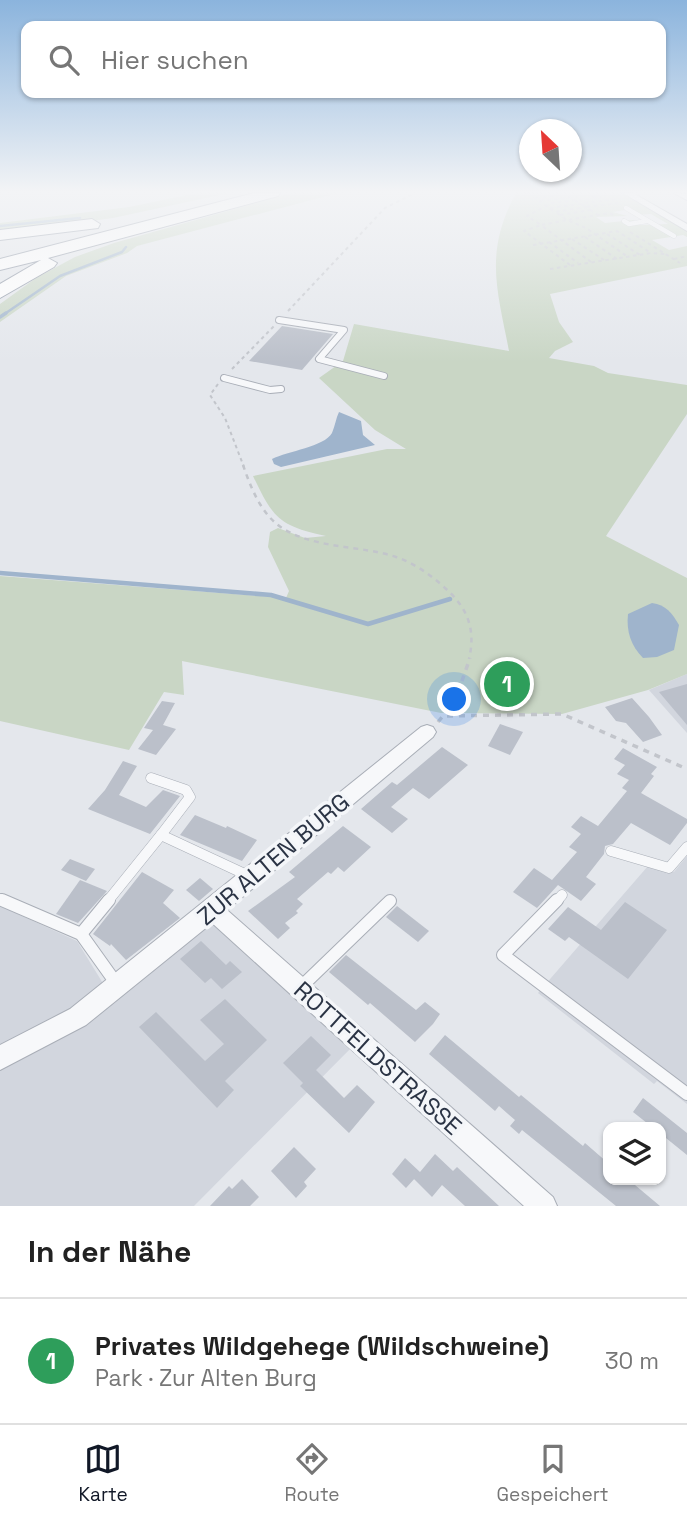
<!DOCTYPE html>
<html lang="de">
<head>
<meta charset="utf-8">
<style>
	:root { --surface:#fff; --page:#f2f2f2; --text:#222; --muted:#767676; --line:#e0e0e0; --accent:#111827 }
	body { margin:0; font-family:"Space Grotesk",sans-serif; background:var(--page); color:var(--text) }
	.controls { position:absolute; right:21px; bottom:21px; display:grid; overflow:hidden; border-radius:14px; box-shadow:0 2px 5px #0004 }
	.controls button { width:63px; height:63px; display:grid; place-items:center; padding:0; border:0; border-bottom:2px solid var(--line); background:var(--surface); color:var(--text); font:35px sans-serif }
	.compass { position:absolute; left:519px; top:119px; width:63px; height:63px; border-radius:50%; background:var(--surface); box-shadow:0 2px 5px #0004; rotate:335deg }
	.you { position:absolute; left:455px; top:700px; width:24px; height:24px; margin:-18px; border:5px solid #fff; border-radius:50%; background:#1a73e8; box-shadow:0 0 0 10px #1a73e833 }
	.badge { display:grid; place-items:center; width:46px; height:46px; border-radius:50%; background:var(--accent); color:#fff; font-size:23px; font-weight:700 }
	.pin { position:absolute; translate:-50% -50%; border:4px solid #fff; box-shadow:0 2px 7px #0006 }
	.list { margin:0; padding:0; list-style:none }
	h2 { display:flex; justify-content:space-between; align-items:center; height:91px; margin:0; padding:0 28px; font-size:30px }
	h2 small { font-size:23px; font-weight:400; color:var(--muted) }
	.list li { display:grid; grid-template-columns:46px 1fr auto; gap:21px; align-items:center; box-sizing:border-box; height:126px; padding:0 28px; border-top:2px solid var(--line) }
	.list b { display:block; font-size:26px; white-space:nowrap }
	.list p { margin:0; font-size:23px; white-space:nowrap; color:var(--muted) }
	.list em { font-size:23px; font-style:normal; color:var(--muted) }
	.icon { flex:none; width:38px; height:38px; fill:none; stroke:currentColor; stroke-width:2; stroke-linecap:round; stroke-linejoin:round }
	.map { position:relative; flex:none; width:687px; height:1206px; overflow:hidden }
	.search { position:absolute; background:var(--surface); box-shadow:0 2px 5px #0004; left:21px; right:21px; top:21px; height:77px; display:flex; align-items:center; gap:18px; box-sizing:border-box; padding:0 24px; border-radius:14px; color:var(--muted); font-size:26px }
	.sheet { height:217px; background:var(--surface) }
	nav { display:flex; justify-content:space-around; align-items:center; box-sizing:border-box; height:98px; border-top:2px solid var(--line); background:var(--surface); font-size:19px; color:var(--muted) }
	nav a { display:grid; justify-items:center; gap:4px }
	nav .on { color:var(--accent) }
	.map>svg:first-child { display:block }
	.built { fill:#d2d6de }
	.green { fill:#c9d6c5; fill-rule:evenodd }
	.water { fill:#9fb4cc }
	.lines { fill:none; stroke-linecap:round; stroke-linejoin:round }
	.stream-far2 { stroke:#9fb4cc; stroke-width:2.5 }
	.stream-far1 { stroke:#9fb4cc; stroke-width:3.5 }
	.stream { stroke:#9fb4cc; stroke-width:4.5 }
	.building { fill:#bbc0ca }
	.service-far3-casing { stroke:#a9aeb7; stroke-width:5 }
	.service-far2-casing { stroke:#a9aeb7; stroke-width:8 }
	.service-far1-casing { stroke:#a9aeb7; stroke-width:11 }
	.service-casing { stroke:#a9aeb7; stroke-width:14 }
	.minor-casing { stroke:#a9aeb7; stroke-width:2 }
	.motorway-casing { stroke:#8b94a3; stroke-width:2 }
	.path-far2 { stroke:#c2c5cb; stroke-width:2; stroke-dasharray:3.5 3.5; stroke-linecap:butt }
	.path-far1 { stroke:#c2c5cb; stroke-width:2.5; stroke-dasharray:5 5; stroke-linecap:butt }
	.path { stroke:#c2c5cb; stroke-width:3.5; stroke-dasharray:6 6; stroke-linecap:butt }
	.service-far3 { stroke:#f7f8fa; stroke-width:4.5 }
	.service-far2 { stroke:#f7f8fa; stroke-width:6 }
	.service-far1 { stroke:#f7f8fa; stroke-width:10 }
	.service { stroke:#f7f8fa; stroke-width:12 }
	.minor { fill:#f7f8fa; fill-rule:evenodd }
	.motorway { fill:#fff; fill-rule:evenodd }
	.labels { text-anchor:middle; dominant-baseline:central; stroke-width:7; stroke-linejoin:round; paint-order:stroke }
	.near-street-label { font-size:24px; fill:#2b3445; stroke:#f4f6f9 }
</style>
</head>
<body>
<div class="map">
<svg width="687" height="1206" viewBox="0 0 687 1206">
	<rect width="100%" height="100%" fill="#e4e7ec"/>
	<!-- built -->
	<g class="built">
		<path d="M687 674V733L649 690Z"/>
		<path d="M687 856V1104L657 1081 654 1084 538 993 648 866 674 872Z"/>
		<path d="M0 906 77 941 104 985 212 910 358 1041 194 1206H0Z"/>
	</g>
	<!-- green -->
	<g class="green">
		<path d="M197 193H229L113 218 0 233V223L129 207Z"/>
		<path d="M291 193H338L137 246 127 253 66 276 0 322V304L36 278 75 257 114 243Z"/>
		<path d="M516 193H622L687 231V237L683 235 652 240 669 250 687 246V266L550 294 559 322 573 342 555 351 549 358 594 366 608 373 687 385V414L606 536 687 578V674L648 690 562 714 441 713 182 661 184 695 164 692 129 750 0 721V576L286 598 289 591 268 547 270 532 278 528 305 538 326 536C279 526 273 518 253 476L387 449H406L375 430 319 378 343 361 354 324 509 351C497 289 484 252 516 193ZM625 210 635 215 651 214 668 224 641 225 633 220 605 223 596 217 627 216 613 212Z"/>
	</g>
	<!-- water -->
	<g class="water">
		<path d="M339 412 361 421 363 435 375 445 281 467 274 464 272 459C288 451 324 447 332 433 335 426 336 418 339 412Z"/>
		<path d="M652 603C666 605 672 613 679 625L674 650 657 657 643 658C631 646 626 631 628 614Z"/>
	</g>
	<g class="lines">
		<!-- stream-far2 -->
		<g class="stream-far2">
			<path d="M0 226 80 218"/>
			<path d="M3 315 60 276 122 252 126 247"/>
		</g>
		<!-- stream-far1 -->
		<path class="stream-far1" d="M0 317 6 313"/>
		<!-- stream -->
		<path class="stream" d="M0 573 271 595 368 624 450 599"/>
	</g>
	<!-- building -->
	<g class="building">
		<path d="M282 326 333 334 302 370 249 361Z"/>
		<path d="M687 684V725L659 692Z"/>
		<path d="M632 698 649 717 662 735 643 742 626 723 616 721 605 707Z"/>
		<path d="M162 701 175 703 163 725 176 729 156 755 138 749 153 730 144 728Z"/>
		<path d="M500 724 523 732 510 755 488 746Z"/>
		<path d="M442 747 468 765 429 799 413 788 391 807 408 819 392 833 361 809 392 782 397 785Z"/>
		<path d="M623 748 657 767 651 774 654 776 641 793 687 819V823L670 845 631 823 613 844 605 846 604 854 586 877 596 884 581 901 558 885 537 908 513 892 534 868 552 880 577 852 569 847 581 834 571 827 581 816 598 826 627 791 622 788 629 780 617 774 625 765 614 759Z"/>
		<path d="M123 761 137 766 119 795 146 807 163 790 180 796 150 834 88 809 105 790Z"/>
		<path d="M195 815 226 828 227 826 257 840 242 861 180 835Z"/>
		<path d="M343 826 371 847 344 872 338 867 331 874 328 872 297 899 303 904 296 911 298 913 285 923 290 928 278 939 248 911 295 877 289 872Z"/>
		<path d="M70 859 95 869 86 881 61 870Z"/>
		<path d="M142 872 174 890 163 903 180 918 126 960 111 944 110 946 93 934Z"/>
		<path d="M200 878 213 889 199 901 186 890Z"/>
		<path d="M80 880 107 891 78 923 56 914Z"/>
		<path d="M625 902 667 930 628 979 569 937 565 941 548 929 568 907 601 930Z"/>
		<path d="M397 906 429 931 418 942 386 917Z"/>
		<path d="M201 941 226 965 230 961 242 972 222 989 211 978 205 983 180 959Z"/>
		<path d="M346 955 416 1010 425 1002 440 1014 433 1024 415 1042 370 1003 368 1005 329 972Z"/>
		<path d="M225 999 267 1040 225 1081 234 1090 217 1108 139 1027 156 1012 205 1061 224 1044 200 1020Z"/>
		<path d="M445 1035 519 1097 521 1095 583 1146 585 1143 608 1163V1180H629L660 1206H616L522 1130 519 1134 510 1126 515 1120 499 1106 495 1111 429 1054Z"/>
		<path d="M311 1036 331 1055 316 1070 344 1098 357 1085 375 1102 349 1133 300 1086 303 1083 283 1063Z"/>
		<path d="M643 1098 687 1133V1155L661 1134V1127H652L633 1112Z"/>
		<path d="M294 1147 316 1169 304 1182 307 1186 296 1198 271 1171Z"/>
		<path d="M435 1154 453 1171 457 1167 499 1206H465L442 1185 432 1197 414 1179 416 1177 406 1188 392 1174 405 1158 420 1172Z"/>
		<path d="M242 1179 259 1197 250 1206H210L229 1186 232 1189Z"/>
	</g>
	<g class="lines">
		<!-- service-far3 casing -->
		<g class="service-far3-casing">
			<g id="service-far3">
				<path d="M626 208 674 236"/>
				<path d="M624 221 629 224 647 221"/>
			</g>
		</g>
		<!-- service-far2 casing -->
		<g class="service-far2-casing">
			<g id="service-far2">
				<path d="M279 320 344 330 319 359 384 376"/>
				<path d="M224 378 270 390 281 389"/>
			</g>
		</g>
		<!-- service-far1 casing -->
		<g class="service-far1-casing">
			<g id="service-far1">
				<path d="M151 778 186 790 190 797 161 835"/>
				<path d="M611 851 669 868 687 847"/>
				<path d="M0 899 6 902"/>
				<path d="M107 902 161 835 249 876"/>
				<path d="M556 902 562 895"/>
			</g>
		</g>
		<!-- service casing -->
		<g class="service-casing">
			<g id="service">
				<path d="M2 900 81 934 116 983"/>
				<path d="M557 900 503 955 687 1094"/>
				<path d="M81 934 109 900"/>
				<path d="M302 986 390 901"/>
			</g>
		</g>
		<!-- minor casing -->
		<g class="minor-casing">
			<g id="minor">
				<path d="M623 193H633L687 224V231Z"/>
				<path d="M674 193 687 194V200Z"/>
				<path d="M427 725 433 727 436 732 433 737 227 910 553 1197 557 1206H524L212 923 86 1025 0 1070V1045L70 1009 421 727Z"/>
			</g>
		</g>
		<!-- motorway casing -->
		<g class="motorway-casing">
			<g id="motorway">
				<path d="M254 193H280L278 196 48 258 57 263 54 267 0 298V284L41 260 0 270V259Z"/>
				<path d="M92 219 100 224 98 228 0 240V230Z"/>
			</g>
		</g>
		<!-- path-far2 -->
		<g class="path-far2">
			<path d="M527 193 555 212 586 207 598 215"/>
			<path d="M563 193 586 207 618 203"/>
			<path d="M530 194 541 193"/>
			<path d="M595 196 588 195 598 193"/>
			<path d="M536 198 571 193"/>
			<path d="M540 201 588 195"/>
			<path d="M550 208 616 199"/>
			<path d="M557 213 567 220 610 213 616 217"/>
			<path d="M560 215 590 210"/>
			<path d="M630 232 680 263"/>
			<path d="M607 234 640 255"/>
			<path d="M585 237 617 259"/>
			<path d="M572 239 604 260"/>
			<path d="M549 242 578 263"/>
			<path d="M533 245 617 231 651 253"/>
			<path d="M674 259 687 256"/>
			<path d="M591 262 541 225 567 220 586 228 628 257"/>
			<path d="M570 265 524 231 541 225 527 216 552 203 601 197"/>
			<path d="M550 269 651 253 665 254"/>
			<path d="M288 311 385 208 415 193"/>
			<path d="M232 369 274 326"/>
			<path d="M218 384 210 395 225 418 244 467"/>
		</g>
		<!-- path-far1 -->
		<path class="path-far1" d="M243 465C251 488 261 514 282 528 315 549 360 545 396 557 414 563 431 575 445 588 468 608 476 630 469 659"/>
		<!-- path -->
		<g class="path">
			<path d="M447 716 562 714 687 769"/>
			<path d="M438 722 455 701 470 658"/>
		</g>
		<!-- service-far3 -->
		<use href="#service-far3" class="service-far3"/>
		<!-- service-far2 -->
		<use href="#service-far2" class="service-far2"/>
		<!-- service-far1 -->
		<use href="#service-far1" class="service-far1"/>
		<!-- service -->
		<use href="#service" class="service"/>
		<!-- minor -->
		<use href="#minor" class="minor"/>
		<!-- motorway -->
		<use href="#motorway" class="motorway"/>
	</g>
	<!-- sky -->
	<linearGradient id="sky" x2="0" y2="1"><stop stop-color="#8bb4dd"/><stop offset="0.53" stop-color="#f3f4f6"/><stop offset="1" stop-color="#f3f4f6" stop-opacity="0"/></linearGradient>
	<rect width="687" height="362" fill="url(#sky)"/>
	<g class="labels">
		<!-- near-street labels -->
		<g class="near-street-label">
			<text transform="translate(273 859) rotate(-40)">ZUR ALTEN BURG</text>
			<text transform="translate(378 1058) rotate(42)">ROTTFELDSTRASSE</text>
		</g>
	</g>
</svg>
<div class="controls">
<button><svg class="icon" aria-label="layers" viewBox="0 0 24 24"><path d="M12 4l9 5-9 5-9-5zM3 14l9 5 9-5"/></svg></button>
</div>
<svg class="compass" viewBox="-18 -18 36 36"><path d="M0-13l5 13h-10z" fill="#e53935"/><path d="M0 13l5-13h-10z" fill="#767676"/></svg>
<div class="you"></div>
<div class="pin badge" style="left:507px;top:684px;background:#2e9e5b">1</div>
<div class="search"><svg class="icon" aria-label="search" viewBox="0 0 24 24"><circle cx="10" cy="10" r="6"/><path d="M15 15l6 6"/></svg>Hier suchen</div>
</div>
<section class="sheet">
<h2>In der Nähe<small></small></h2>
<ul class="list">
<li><span class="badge" style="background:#2e9e5b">1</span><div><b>Privates Wildgehege (Wildschweine)</b><p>Park · Zur Alten Burg</p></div><em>30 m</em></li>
</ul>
</section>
<nav>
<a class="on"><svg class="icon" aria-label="map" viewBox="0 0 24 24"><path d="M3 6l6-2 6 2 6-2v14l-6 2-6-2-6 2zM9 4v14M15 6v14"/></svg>Karte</a>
<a><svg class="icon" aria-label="directions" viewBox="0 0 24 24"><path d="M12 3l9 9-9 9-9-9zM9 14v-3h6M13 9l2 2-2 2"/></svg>Route</a>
<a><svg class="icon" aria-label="saved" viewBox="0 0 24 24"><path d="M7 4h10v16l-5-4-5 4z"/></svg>Gespeichert</a>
</nav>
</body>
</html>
